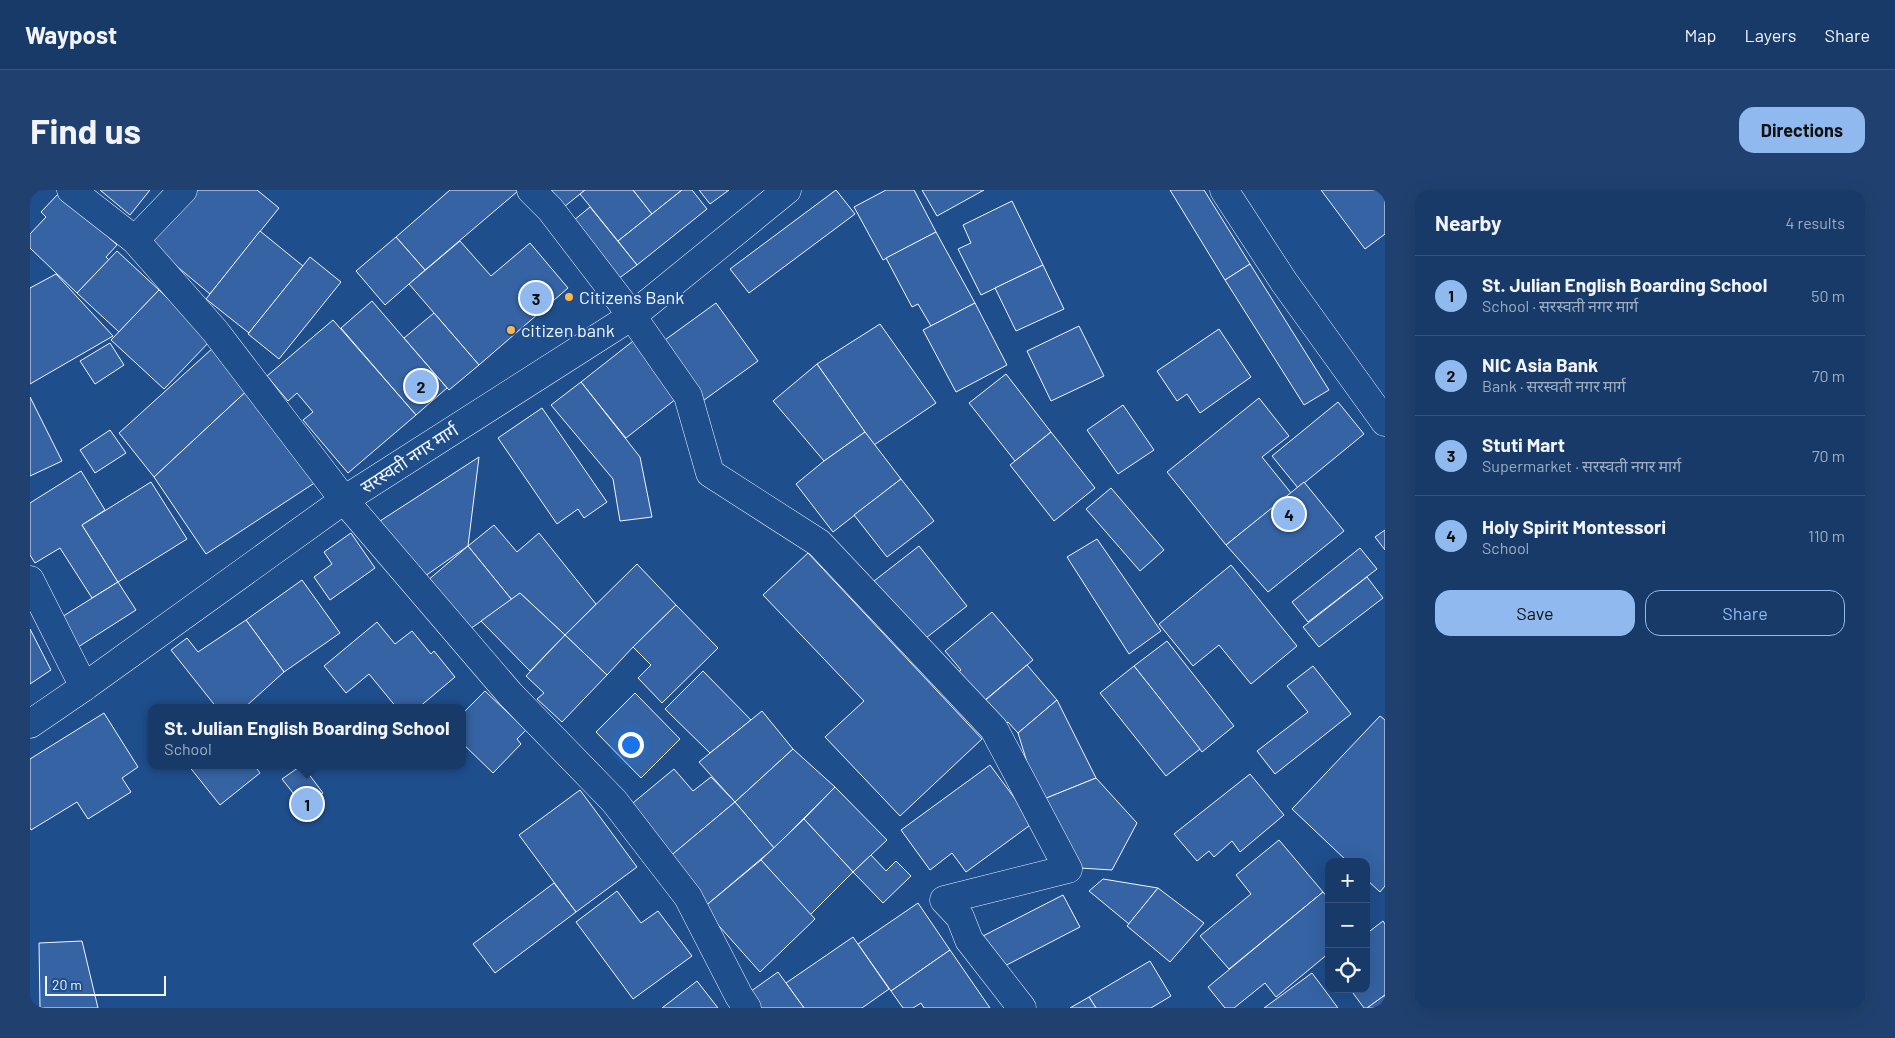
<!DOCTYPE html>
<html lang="en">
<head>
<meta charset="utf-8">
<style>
	:root { --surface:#173a69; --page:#20416f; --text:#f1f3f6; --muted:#9eadc0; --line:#36547d; --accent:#90b9f0 }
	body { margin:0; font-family:Barlow,"Noto Sans Devanagari",sans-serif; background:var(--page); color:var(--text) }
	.controls { position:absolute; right:15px; bottom:15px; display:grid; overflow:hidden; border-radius:10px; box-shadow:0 5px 20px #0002 }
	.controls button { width:45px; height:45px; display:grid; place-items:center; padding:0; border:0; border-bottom:1px solid var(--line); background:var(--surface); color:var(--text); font:25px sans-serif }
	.scale { position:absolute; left:15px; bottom:12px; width:121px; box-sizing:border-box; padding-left:5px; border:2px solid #f2f6ff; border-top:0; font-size:14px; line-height:18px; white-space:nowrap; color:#f2f6ff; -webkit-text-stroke:4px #1f4e8c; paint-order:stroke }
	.you { position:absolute; left:600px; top:554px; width:18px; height:18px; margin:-12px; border:4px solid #fff; border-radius:50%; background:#1a73e8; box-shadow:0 0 0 8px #1a73e833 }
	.badge { display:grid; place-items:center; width:32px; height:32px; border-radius:50%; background:var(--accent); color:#111; font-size:16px; font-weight:700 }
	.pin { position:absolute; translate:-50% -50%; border:2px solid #fff; box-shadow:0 1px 5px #0006 }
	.popup { position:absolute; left:118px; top:514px; width:318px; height:65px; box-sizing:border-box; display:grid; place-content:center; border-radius:10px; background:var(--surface); filter:drop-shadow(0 1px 4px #0005); font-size:16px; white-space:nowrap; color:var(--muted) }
	.popup b { font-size:19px; color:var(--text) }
	.popup::after { content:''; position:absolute; left:50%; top:100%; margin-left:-10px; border:10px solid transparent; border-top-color:var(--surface) }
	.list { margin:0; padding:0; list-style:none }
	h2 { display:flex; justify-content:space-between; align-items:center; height:65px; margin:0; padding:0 20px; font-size:21px }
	h2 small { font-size:16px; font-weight:400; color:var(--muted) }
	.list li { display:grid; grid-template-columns:32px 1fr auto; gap:15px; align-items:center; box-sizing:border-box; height:80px; padding:0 20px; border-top:1px solid var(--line) }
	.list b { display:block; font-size:19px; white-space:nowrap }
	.list p { margin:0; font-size:16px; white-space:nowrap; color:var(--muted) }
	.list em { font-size:16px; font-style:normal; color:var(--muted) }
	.actions { display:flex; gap:10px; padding:15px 20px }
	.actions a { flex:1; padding:11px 0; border:1px solid var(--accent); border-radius:15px; text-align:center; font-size:18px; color:var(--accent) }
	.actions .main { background:var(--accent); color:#111 }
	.icon { flex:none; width:28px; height:28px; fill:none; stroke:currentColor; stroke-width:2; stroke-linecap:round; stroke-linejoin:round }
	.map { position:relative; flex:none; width:1355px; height:818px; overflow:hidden; border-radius:15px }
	header { display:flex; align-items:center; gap:30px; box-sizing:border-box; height:70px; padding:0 25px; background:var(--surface); border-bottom:1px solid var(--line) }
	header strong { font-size:24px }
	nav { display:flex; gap:28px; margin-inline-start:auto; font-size:18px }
	.intro { display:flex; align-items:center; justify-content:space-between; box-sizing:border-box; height:120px; padding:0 30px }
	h1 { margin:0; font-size:35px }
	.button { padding:12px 22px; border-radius:15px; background:var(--accent); color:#111; font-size:18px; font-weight:700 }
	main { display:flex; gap:30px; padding:0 30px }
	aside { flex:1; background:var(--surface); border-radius:15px; box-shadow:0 5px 20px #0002 }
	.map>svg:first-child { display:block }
	.building { fill:#3563a3; stroke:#f2f6ff }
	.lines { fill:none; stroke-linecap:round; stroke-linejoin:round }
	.minor-casing { stroke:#f2f6ff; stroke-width:29 }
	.major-casing { stroke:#f2f6ff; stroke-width:29 }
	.minor { stroke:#1f4e8c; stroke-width:28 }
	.major { stroke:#1f4e8c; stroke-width:28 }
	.poi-dot { fill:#ffb74d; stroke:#1f4e8c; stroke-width:2 }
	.labels { text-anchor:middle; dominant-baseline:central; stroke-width:4; stroke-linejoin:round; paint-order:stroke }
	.poi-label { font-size:18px; fill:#f2f6ff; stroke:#1f4e8c; text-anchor:start }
	.street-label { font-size:18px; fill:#f2f6ff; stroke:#1f4e8c }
</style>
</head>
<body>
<header>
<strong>Waypost</strong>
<nav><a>Map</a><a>Layers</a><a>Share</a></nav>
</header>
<div class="intro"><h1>Find us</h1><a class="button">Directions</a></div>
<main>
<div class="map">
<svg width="1355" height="818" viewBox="0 0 1355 818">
	<rect width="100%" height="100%" fill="#1f4e8c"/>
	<!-- building -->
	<g class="building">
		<path d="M70 0H120L100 25Z"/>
		<path d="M163 0H227L249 18 180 104 120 54Z"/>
		<path d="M420 0H487L488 1 395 80 366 47Z"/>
		<path d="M521 0H555L534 17Z"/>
		<path d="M555 0H603L622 24 588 51 550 4Z"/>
		<path d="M603 0H652L622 24Z"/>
		<path d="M652 0H662L677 19 607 75 588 51Z"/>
		<path d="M669 0H699L680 14Z"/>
		<path d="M806 0 825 24 719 103 700 79Z"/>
		<path d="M856 0H884L906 42 853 70 824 17Z"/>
		<path d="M892 0H954L907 26Z"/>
		<path d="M1140 0H1174L1220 74 1195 90Z"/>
		<path d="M1291 0H1355V44L1335 59Z"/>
		<path d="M30 2 87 55 76 67 79 70 47 103 0 58V44L16 27 11 22Z"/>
		<path d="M982 11 1013 75 951 105 928 59 941 53 933 35Z"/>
		<path d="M560 17 607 75 584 92 538 35Z"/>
		<path d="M230 41 273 76 219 143 176 109Z"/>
		<path d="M906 42 945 113 901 136 888 114 882 117 856 68Z"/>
		<path d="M366 47 395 80 355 115 326 81Z"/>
		<path d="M430 51 461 86 500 53 538 98 449 175 379 94Z"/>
		<path d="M87 61 129 100 89 142 47 103Z"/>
		<path d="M280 67 311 92 249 169 218 144Z"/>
		<path d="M1220 74 1299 200 1274 215 1195 90Z"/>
		<path d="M1013 75 1034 119 986 141 965 98Z"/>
		<path d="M26 84 83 146 0 194V98Z"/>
		<path d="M129 100 181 150 134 199 81 150Z"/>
		<path d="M342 111 417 198 386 225 311 138Z"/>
		<path d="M686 113 728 171 670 213 628 155Z"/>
		<path d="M945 113 977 175 926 202 893 140Z"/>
		<path d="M404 123 449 175 419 200 374 148Z"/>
		<path d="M303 130 386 225 318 283 273 230 283 222 267 203 258 211 237 186Z"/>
		<path d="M850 134 906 213 844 255 787 174Z"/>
		<path d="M1049 136 1074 186 1021 211 997 161Z"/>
		<path d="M1189 139 1221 187 1170 223 1157 204 1147 211 1127 181Z"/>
		<path d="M607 148 651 205 596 248 551 192Z"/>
		<path d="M80 153 94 175 65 194 50 171Z"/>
		<path d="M184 157 222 196 124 287 89 243Z"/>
		<path d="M787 174 835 242 794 271 743 211Z"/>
		<path d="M976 184 1021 242 985 271 939 213Z"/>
		<path d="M551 192 610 267 622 327 590 331 583 289 521 215Z"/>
		<path d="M222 196 289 290 176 364 124 287Z"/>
		<path d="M0 207 32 271 0 286Z"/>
		<path d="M1229 208 1259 246 1232 267 1261 303 1196 355 1137 282Z"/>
		<path d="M1308 212 1334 244 1268 298 1242 266Z"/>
		<path d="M1093 215 1124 260 1088 284 1057 240Z"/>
		<path d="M512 218 577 312 554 328 548 319 527 334 468 248Z"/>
		<path d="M80 240 96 263 65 283 50 260Z"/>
		<path d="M835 242 871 289 803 342 766 294 794 271Z"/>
		<path d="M1021 242 1065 298 1024 331 980 275Z"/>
		<path d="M449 267 438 356 388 391 350 331Z"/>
		<path d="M51 281 75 320 52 335 88 392 62 408 30 358 5 373 0 365V313Z"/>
		<path d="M871 289 904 331 857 367 824 325Z"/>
		<path d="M121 292 157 349 88 392 52 335Z"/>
		<path d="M1274 292 1314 341 1238 402 1196 355Z"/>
		<path d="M1081 298 1134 360 1110 381 1056 319Z"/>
		<path d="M464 335 487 362 509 343 566 414 535 445 490 403 482 410 438 356Z"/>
		<path d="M1355 340V360L1345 347Z"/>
		<path d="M321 343 345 378 300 410 284 387 302 374 294 362Z"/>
		<path d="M1067 349 1131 441 1099 464 1037 367Z"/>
		<path d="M438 356 482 410 437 441 397 391Z"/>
		<path d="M889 356 937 416 892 451 844 391Z"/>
		<path d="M1330 358 1347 379 1278 432 1262 412Z"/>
		<path d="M778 363 952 549 870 626 795 547 834 511 733 405Z"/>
		<path d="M607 374 646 415 603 457 577 485 535 445Z"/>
		<path d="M1201 375 1267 456 1221 494 1189 455 1163 476 1129 434Z"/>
		<path d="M1337 387 1353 408 1289 457 1273 437Z"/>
		<path d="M272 390 310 443 254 482 216 430Z"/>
		<path d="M88 392 106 420 45 459 27 430Z"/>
		<path d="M490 403 535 445 500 481 451 431Z"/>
		<path d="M646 415 688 458 632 513 608 488 621 475 603 457Z"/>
		<path d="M962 422 1003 470 949 515 924 486 931 480 915 461Z"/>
		<path d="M216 430 254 482 214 518H187L141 460 157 448 168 462Z"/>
		<path d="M347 432 365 454 382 441 401 464 404 461 425 487 388 518H367L339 484 316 503 294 476Z"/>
		<path d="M0 439 21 480 0 494Z"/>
		<path d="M535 445 577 485 532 532 507 509 514 503 496 486Z"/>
		<path d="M1137 451 1204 536 1172 562 1104 476Z"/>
		<path d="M997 475 1027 510 988 543 978 532 970 538 951 514Z"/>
		<path d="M1104 476 1170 559 1136 586 1070 503Z"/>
		<path d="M1283 476 1321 524 1245 584 1227 561 1278 522 1257 496Z"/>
		<path d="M673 481 721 530 680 563 635 519Z"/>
		<path d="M455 501 496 540 487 549 491 554 463 583 432 553V524Z"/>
		<path d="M605 503 650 549 611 588 566 542Z"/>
		<path d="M1027 510 1066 588 1009 611 988 543Z"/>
		<path d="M732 521 763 559 705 612 669 572Z"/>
		<path d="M74 523 108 577 92 588 101 602 58 629 47 612 1 640 0 638V569Z"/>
		<path d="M1350 526 1355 530V696L1350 702 1336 689V672H1318L1262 619Z"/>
		<path d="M763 559 805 597 744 658 705 612Z"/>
		<path d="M158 575H224L230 583 190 615Z"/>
		<path d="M272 575 293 603 274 617 252 589Z"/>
		<path d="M960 575 1003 633 936 682 922 663 900 680 871 640Z"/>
		<path d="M644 579 663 601 681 587 705 612 642 665 598 617Z"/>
		<path d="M1220 584 1254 625 1210 662 1202 651 1184 667 1179 661 1167 671 1144 644Z"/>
		<path d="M1066 588 1107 633 1082 680 1050 678 1009 611Z"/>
		<path d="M805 597 857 650 823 682 774 629Z"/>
		<path d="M550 600 607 677 546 722 489 645Z"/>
		<path d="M705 612 744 658 673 718 638 668Z"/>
		<path d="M774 629 823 682 780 725 731 670Z"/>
		<path d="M1249 650 1293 702 1199 779 1170 746 1221 704 1206 685Z"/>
		<path d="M841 665 856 681 866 671 881 686 853 713 823 682Z"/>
		<path d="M731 670 785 729 730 782 673 718Z"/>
		<path d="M1073 689 1128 698 1099 734 1059 701Z"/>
		<path d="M524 693 546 722 465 783 443 754Z"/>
		<path d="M1128 698 1174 733 1140 772 1097 736Z"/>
		<path d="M587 701 611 733 628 721 662 766 603 809 546 732Z"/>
		<path d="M1293 702 1299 709V763L1246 807 1235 793 1204 818H1195L1178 797Z"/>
		<path d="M1033 705 1050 737 967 780 951 747Z"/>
		<path d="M888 713 920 760 861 801 828 754Z"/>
		<path d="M1353 731 1355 734V805L1337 818H1334L1320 799H1336V744Z"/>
		<path d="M823 747 859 799 832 818H774L756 793Z"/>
		<path d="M52 751 68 818H10L9 753Z"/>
		<path d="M920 760 960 818H894L891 813 883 818H873L861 801Z"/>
		<path d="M1120 771 1141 806 1121 818H1066L1059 807Z"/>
		<path d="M748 782 774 818H726L717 804Z"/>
		<path d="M1282 783 1308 818H1234Z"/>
		<path d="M667 791 688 818H632Z"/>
		<path d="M1355 805V818H1337Z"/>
		<path d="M1059 807 1066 818H1040Z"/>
	</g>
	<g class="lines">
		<!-- minor casing -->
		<g class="minor-casing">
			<g id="minor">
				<path d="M41 0 105 50 185 141 314 310 480 504 584 611 658 707 709 806 717 818"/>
				<path d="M501 0 520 19 602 126 658 206 680 283 789 353 964 539 1038 679 914 710 930 727 939 750 992 818"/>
				<path d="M1194 0 1254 92 1355 232"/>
				<path d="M105 50 153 0"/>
				<path d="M0 390 54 497"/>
			</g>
		</g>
		<!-- major casing -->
		<g class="major-casing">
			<path id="major" d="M0 534 54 497 314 310 602 126 757 0"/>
		</g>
		<!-- minor -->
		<use href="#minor" class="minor"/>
		<!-- major -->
		<use href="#major" class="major"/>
	</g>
	<!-- markers -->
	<g class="poi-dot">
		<circle cx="539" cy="107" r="5"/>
		<circle cx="481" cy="140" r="5"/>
	</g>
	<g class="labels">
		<!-- poi labels -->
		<g class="poi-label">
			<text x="549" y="107">Citizens Bank</text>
			<text x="491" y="140">citizen bank</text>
		</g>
		<!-- street labels -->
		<g class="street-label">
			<text transform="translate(379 268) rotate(-33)">सरस्वती नगर मार्ग</text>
		</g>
	</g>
</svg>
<div class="controls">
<button>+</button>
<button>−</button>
<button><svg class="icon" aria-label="locate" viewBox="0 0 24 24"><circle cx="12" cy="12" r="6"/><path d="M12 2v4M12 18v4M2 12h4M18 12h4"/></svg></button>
</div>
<div class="scale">20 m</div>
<div class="you"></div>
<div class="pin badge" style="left:277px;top:614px">1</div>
<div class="popup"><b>St. Julian English Boarding School</b>School</div>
<div class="pin badge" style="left:391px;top:196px">2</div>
<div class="pin badge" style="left:506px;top:108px">3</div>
<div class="pin badge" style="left:1259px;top:324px">4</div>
</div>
<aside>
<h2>Nearby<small>4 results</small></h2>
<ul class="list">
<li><span class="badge">1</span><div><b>St. Julian English Boarding School</b><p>School · सरस्वती नगर मार्ग</p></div><em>50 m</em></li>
<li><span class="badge">2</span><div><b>NIC Asia Bank</b><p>Bank · सरस्वती नगर मार्ग</p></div><em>70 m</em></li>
<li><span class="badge">3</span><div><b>Stuti Mart</b><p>Supermarket · सरस्वती नगर मार्ग</p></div><em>70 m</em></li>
<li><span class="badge">4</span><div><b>Holy Spirit Montessori</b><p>School</p></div><em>110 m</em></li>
</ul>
<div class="actions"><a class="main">Save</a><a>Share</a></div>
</aside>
</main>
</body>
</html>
